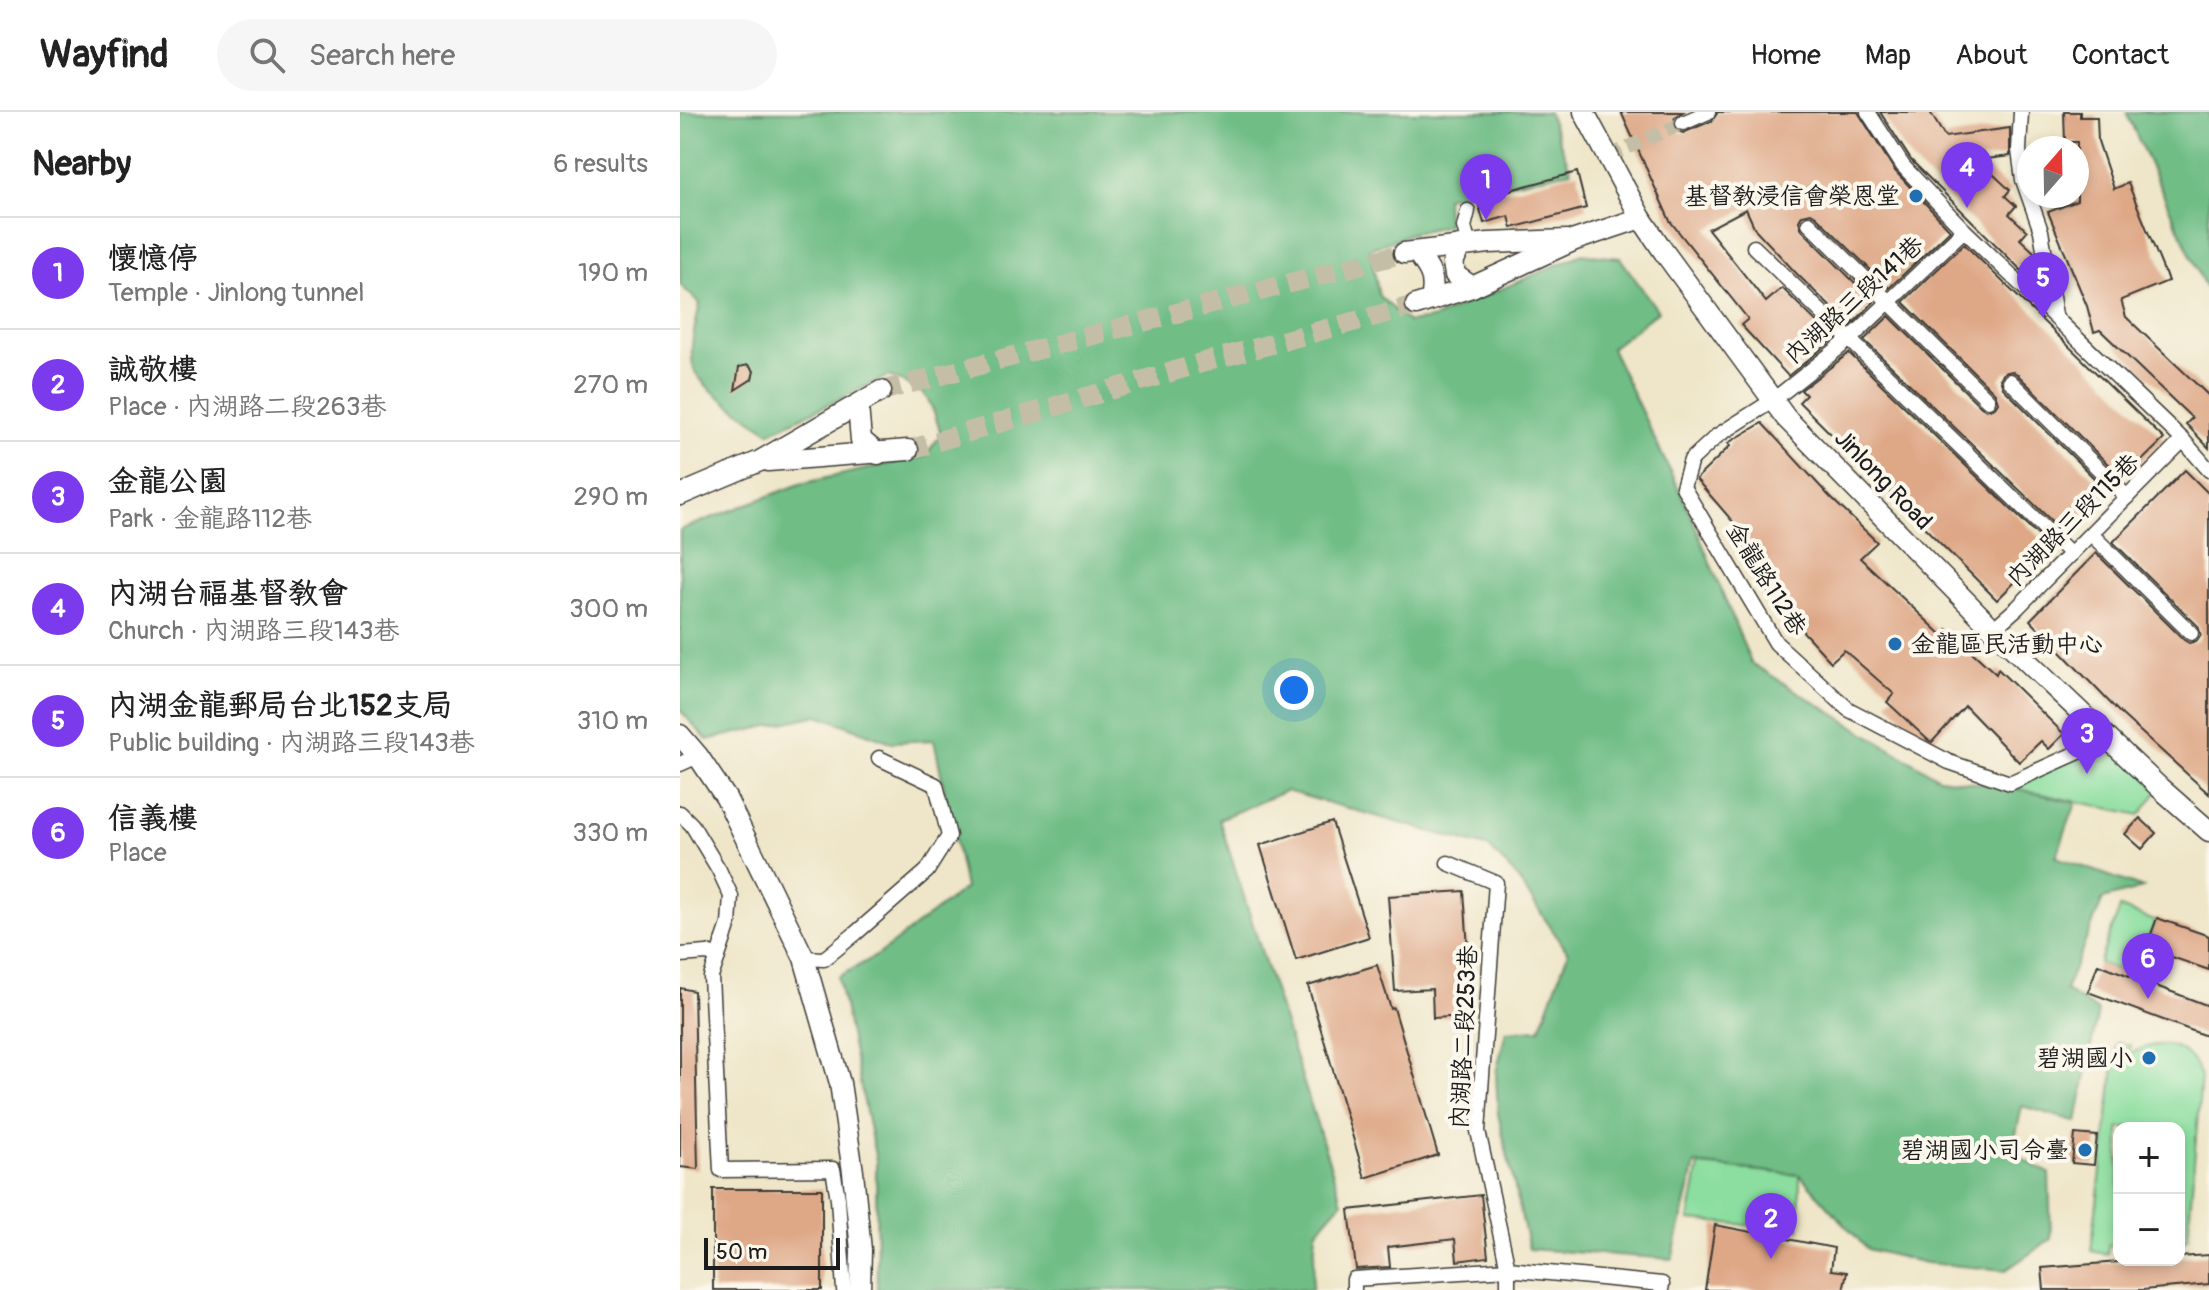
<!DOCTYPE html>
<html lang="en">
<head>
<meta charset="utf-8">
<style>
	:root { --surface:#fff; --page:#f6f6f6; --text:#222; --muted:#767676; --line:#e0e0e0; --accent:#7c3aed }
	body { margin:0; font-family:Pangolin,"LXGW WenKai TC",sans-serif; background:var(--page); color:var(--text) }
	.controls { position:absolute; right:24px; bottom:24px; display:grid; overflow:hidden; border-radius:16px; box-shadow:0 4px 12px #0003 }
	.controls button { width:72px; height:72px; display:grid; place-items:center; padding:0; border:0; border-bottom:2px solid var(--line); background:var(--surface); color:var(--text); font:40px sans-serif }
	.compass { position:absolute; left:1337px; top:24px; width:72px; height:72px; border-radius:50%; background:var(--surface); box-shadow:0 4px 12px #0003; rotate:20deg }
	.scale { position:absolute; left:24px; bottom:20px; width:136px; box-sizing:border-box; padding-left:8px; border:4px solid #1c1c1c; border-top:0; font-size:22px; line-height:28px; white-space:nowrap; color:#1c1c1c; -webkit-text-stroke:6px #fbf7ec; paint-order:stroke }
	.you { position:absolute; left:614px; top:578px; width:28px; height:28px; margin:-20px; border:6px solid #fff; border-radius:50%; background:#1a73e8; box-shadow:0 0 0 12px #1a73e833 }
	.badge { display:grid; place-items:center; width:52px; height:52px; border-radius:50%; background:var(--accent); color:#fff; font-size:26px; font-weight:700 }
	.pin { position:absolute; translate:-50% -66px; filter:drop-shadow(0 2px 4px #0008) }
	.pin::after { content:''; position:absolute; top:42px; width:28px; height:24px; background:inherit; clip-path:polygon(0 0,100% 0,50% 100%) }
	.list { margin:0; padding:0; list-style:none }
	h2 { display:flex; justify-content:space-between; align-items:center; height:104px; margin:0; padding:0 32px; font-size:34px }
	h2 small { font-size:26px; font-weight:400; color:var(--muted) }
	.list li { display:grid; grid-template-columns:52px 1fr auto; gap:24px; align-items:center; box-sizing:border-box; height:112px; padding:0 32px; border-top:2px solid var(--line) }
	.list b { display:block; font-size:30px; white-space:nowrap }
	.list p { margin:0; font-size:26px; white-space:nowrap; color:var(--muted) }
	.list em { font-size:26px; font-style:normal; color:var(--muted) }
	.icon { flex:none; width:44px; height:44px; fill:none; stroke:currentColor; stroke-width:2; stroke-linecap:round; stroke-linejoin:round }
	.map { position:relative; flex:none; width:1529px; height:1178px; overflow:hidden }
	header { display:flex; align-items:center; gap:48px; box-sizing:border-box; height:112px; padding:0 40px; background:var(--surface); border-bottom:2px solid var(--line) }
	header strong { font-size:38px }
	nav { display:flex; gap:44px; margin-inline-start:auto; font-size:28px }
	.search { width:560px; height:72px; background:var(--page); display:flex; align-items:center; gap:20px; box-sizing:border-box; padding:0 28px; border-radius:44px; color:var(--muted); font-size:30px }
	main { display:flex }
	aside { flex:1; background:var(--surface) }
	.map>svg:first-child { display:block }
	.green { fill:#8bde9f; stroke:#547d5e; stroke-width:2 }
	.forest { fill:#70bd86; stroke:#466c51; stroke-width:2 }
	.building { fill:#dea786 }
	.lines { fill:none; stroke-linecap:round; stroke-linejoin:round }
	.street-tunnel { stroke:#c5bea6; stroke-width:14; stroke-dasharray:14 7; stroke-linecap:butt }
	.secondary-tunnel { stroke:#c5bea6; stroke-width:20; stroke-dasharray:20 10; stroke-linecap:butt }
	.street-casing { stroke:#3c3a36; stroke-width:17 }
	.secondary-casing { stroke:#3c3a36; stroke-width:23 }
	.street { stroke:#fff; stroke-width:14 }
	.secondary { stroke:#fff; stroke-width:20 }
	.poi-dot { fill:#1f6fb2; stroke:#fbf7ec; stroke-width:3 }
	.labels { text-anchor:middle; dominant-baseline:central; stroke-width:8; stroke-linejoin:round; paint-order:stroke }
	.poi-label { font-size:24px; fill:#1c1c1c; stroke:#fbf7ec; text-anchor:end }
	.street-label { font-size:24px; fill:#1c1c1c; stroke:#fbf7ec }
</style>
</head>
<body>
<header>
<strong>Wayfind</strong>
<div class="search"><svg class="icon" aria-label="search" viewBox="0 0 24 24"><circle cx="10" cy="10" r="6"/><path d="M15 15l6 6"/></svg>Search here</div>
<nav><a>Home</a><a>Map</a><a>About</a><a>Contact</a></nav>
</header>
<main>
<aside>
<h2>Nearby<small>6 results</small></h2>
<ul class="list">
<li><span class="badge">1</span><div><b>懷憶停</b><p>Temple · Jinlong tunnel</p></div><em>190 m</em></li>
<li><span class="badge">2</span><div><b>誠敬樓</b><p>Place · 內湖路二段263巷</p></div><em>270 m</em></li>
<li><span class="badge">3</span><div><b>金龍公園</b><p>Park · 金龍路112巷</p></div><em>290 m</em></li>
<li><span class="badge">4</span><div><b>內湖台福基督教會</b><p>Church · 內湖路三段143巷</p></div><em>300 m</em></li>
<li><span class="badge">5</span><div><b>內湖金龍郵局台北152支局</b><p>Public building · 內湖路三段143巷</p></div><em>310 m</em></li>
<li><span class="badge">6</span><div><b>信義樓</b><p>Place</p></div><em>330 m</em></li>
</ul>
</aside>
<div class="map">
<svg width="1529" height="1178" viewBox="0 0 1529 1178">
	<rect width="100%" height="100%" fill="#fbf7ec"/>
	<filter id="ink" filterUnits="userSpaceOnUse"><feTurbulence type="fractalNoise" baseFrequency=".0125" numOctaves="2"/><feDisplacementMap in="SourceGraphic" scale="16" xChannelSelector="R" yChannelSelector="G"/><feConvolveMatrix kernelMatrix="1 2 1 2 8 2 1 2 1" color-interpolation-filters="sRGB"/></filter>
	<filter id="wash" filterUnits="userSpaceOnUse"><feTurbulence type="fractalNoise" baseFrequency=".006" numOctaves="4" result="noise"/><feDisplacementMap in="SourceGraphic" scale="32" xChannelSelector="R" yChannelSelector="G"/><feGaussianBlur stdDeviation="1.8" result="paint"/><feColorMatrix in="noise" values="0 0 0 0 0 0 0 0 0 0 0 0 0 0 0 0 0 1.4 0 .05"/><feComposite in="paint" operator="in"/></filter>
	<g filter="url(#wash)">
		<rect width="100%" height="100%" fill="#efe6c9"/>
		<!-- green -->
		<g class="green">
			<path d="M1428 627 1480 676 1460 703 1338 677 1336 668Z"/>
			<path d="M1440 796 1475 809 1454 864 1419 851Z"/>
			<path d="M1437 931 1450 933 1449 942C1481 926 1506 929 1521 964L1508 1124 1499 1134V1016H1439V1139L1429 1132 1427 1142 1411 1139Z"/>
			<path d="M1019 1053 1120 1063 1119 1117 1009 1108Z"/>
		</g>
		<!-- forest -->
		<g class="forest">
			<path d="M0 0H868L891 59 766 85 767 113 729 122 690 137 699 184 728 210 752 207 902 142 940 146 978 199 931 236 1010 401 1071 551 1259 666 1338 677 1396 691 1376 745 1463 776 1423 787 1385 878 1418 899 1397 1010 1342 994 1332 1041 1369 1061 1371 1127 1326 1158 1246 1151 1187 1137 1120 1063 1015 1052 992 1147 849 1137 818 1002 816 961 826 919 860 917 888 841 835 763 810 736 606 679 539 707 662 1090 636 1120 632 1178H197L196 1048 158 865 198 843 285 776 254 628 211 630 138 603 27 628 0 598V418L120 372 245 344 261 322C248 281 248 280 208 264L90 320C72 307 17 275 13 254 9 234 16 211 20 191L0 173Z"/>
			<path d="M1446 0H1529V178L1525 175Z"/>
		</g>
		<g id="blocks">
			<!-- building -->
			<g class="building">
				<path d="M941 0H1003L995 5 993 11 997 19 1003 21 1032 9 1038 0H1178L1215 59 1270 118 1209 176 1136 104 1131 101 1122 103 1119 109 1122 118 1194 190 1170 214 1117 162 1075 117 1066 97 1028 117 1086 190 1102 176 1154 227 1108 264 1061 213 1068 207 990 109Z"/>
				<path d="M1200 0H1250L1265 25 1330 16V44L1298 48 1330 78 1325 84 1336 94 1329 102 1347 119 1340 127 1354 140 1355 145 1342 159 1231 48Z"/>
				<path d="M1384 0H1400V5H1417L1418 29 1434 77 1448 71 1488 169 1441 188 1446 205 1529 284V336L1506 312 1512 306 1420 218 1414 220 1407 194 1368 100 1397 89V30H1385Z"/>
				<path d="M897 60 906 96 832 116 829 104 804 111 797 87Z"/>
				<path d="M1284 132 1484 327 1443 367 1337 262 1332 259 1324 261 1320 267 1323 276 1427 379 1384 421 1184 228 1209 204 1301 295 1306 298 1314 296 1318 290 1315 281 1223 190Z"/>
				<path d="M1169 241 1370 435 1317 488 1119 290 1126 283 1121 278Z"/>
				<path d="M68 253 74 259 72 267 55 278 59 255Z"/>
				<path d="M1082 311 1150 385 1197 430 1180 446 1262 523 1267 517 1316 562 1318 557 1384 622 1369 637 1361 629 1339 650 1285 594 1252 630 1248 628 1207 590 1214 582 1164 538 1151 550 1092 486 1062 431 1067 426 1016 367 1050 334 1048 331Z"/>
				<path d="M1505 358 1529 382V682L1439 600 1350 508 1416 441 1504 528 1509 531 1517 529 1521 523 1518 514 1433 430Z"/>
				<path d="M1460 706 1476 721 1462 737 1445 722Z"/>
				<path d="M652 710 689 825 616 848 580 733Z"/>
				<path d="M784 779 788 837 782 838 785 904 753 906 752 877 715 879 708 784Z"/>
				<path d="M1477 806 1529 824V858L1466 836Z"/>
				<path d="M1418 852 1529 894V925L1408 880Z"/>
				<path d="M697 853 711 897 714 896 758 1043 685 1066 628 874Z"/>
				<path d="M0 876 14 879 18 1057 0 1055Z"/>
				<path d="M1395 1022 1417 1024 1414 1053 1392 1051Z"/>
				<rect x="33" y="1077" width="109" height="101"/>
				<path d="M801 1083 808 1145 777 1149 775 1127 708 1135 710 1155 676 1157 669 1098Z"/>
				<path d="M1035 1113 1154 1136 1151 1158 1167 1160 1163 1178H1025Z"/>
				<path d="M1529 1143V1172L1462 1178H1364L1362 1156 1465 1148H1499V1145Z"/>
			</g>
		</g>
	</g>
	<g filter="url(#ink)">
		<use href="#blocks" fill-opacity="0" stroke="#3c3a36" stroke-width="2"/>
		<g class="lines">
			<!-- street-tunnel -->
			<path class="street-tunnel" d="M929 44 1003 11"/>
			<!-- secondary-tunnel -->
			<g class="secondary-tunnel">
				<path d="M201 279 724 141"/>
				<path d="M228 338 528 249 736 193"/>
			</g>
			<!-- street casing -->
			<g class="street-casing">
				<g id="street">
					<path d="M1188 0 1223 54 1284 118 1503 328 1529 358"/>
					<path d="M1341 0 1339 38 1343 68 1361 119 1375 203"/>
					<path d="M1003 11 1028 0"/>
					<path d="M788 99 784 115 789 133"/>
					<path d="M1129 111 1308 288"/>
					<path d="M1284 118 1170 227 1092 289 1037 324 1011 348 1003 375 1096 531 1168 597 1269 650 1330 671 1428 627"/>
					<path d="M1074 135 1391 442"/>
					<path d="M1330 269 1447 385"/>
					<path d="M1411 422 1511 521"/>
					<path d="M1313 517 1337 496 1503 328"/>
					<path d="M0 652 18 644"/>
					<path d="M0 701 12 713 39 758 51 784 49 812 31 865 41 1058 153 1057 158 1087 164 1178"/>
					<path d="M768 751 816 771 798 1019 828 1157V1178"/>
					<path d="M0 843 27 841 38 845"/>
					<path d="M124 846 144 847 176 821 247 759 269 724 256 673 199 646"/>
					<path d="M674 1178V1167L828 1157 982 1172 981 1178"/>
				</g>
			</g>
			<!-- secondary casing -->
			<g class="secondary-casing">
				<g id="secondary">
					<path d="M904 0 961 106 984 140 1106 306 1313 517 1480 676 1529 719"/>
					<path d="M780 134 773 151 775 163 792 175"/>
					<path d="M736 140C750 157 756 166 751 188"/>
					<path d="M724 141 809 131 887 128"/>
					<path d="M736 193 792 175 895 128 961 106"/>
					<path d="M178 294 181 328 198 342"/>
					<path d="M88 349 228 338"/>
					<path d="M0 383 80 349 201 279"/>
					<path d="M0 623 18 644 46 686 124 846 160 971 173 1060 181 1138 180 1178"/>
				</g>
			</g>
			<!-- street -->
			<use href="#street" class="street"/>
			<!-- secondary -->
			<use href="#secondary" class="secondary"/>
		</g>
	</g>
	<!-- markers -->
	<g class="poi-dot">
		<circle cx="1236" cy="84" r="8"/>
		<circle cx="1215" cy="532" r="8"/>
		<circle cx="1469" cy="946" r="8"/>
		<circle cx="1405" cy="1038" r="8"/>
	</g>
	<g class="labels">
		<!-- poi labels -->
		<g class="poi-label">
			<text x="1220" y="84">基督教浸信會榮恩堂</text>
			<text x="1231" y="532" text-anchor="start">金龍區民活動中心</text>
			<text x="1453" y="946">碧湖國小</text>
			<text x="1389" y="1038">碧湖國小司令臺</text>
		</g>
		<!-- street labels -->
		<g class="street-label">
			<text transform="translate(1174 188) rotate(-42)">內湖路三段141巷</text>
			<text transform="translate(1203 368) rotate(46)">Jinlong Road</text>
			<text transform="translate(1393 408) rotate(-45)">內湖路三段115巷</text>
			<text transform="translate(1086 467) rotate(58)">金龍路112巷</text>
			<text transform="translate(784 925) rotate(-87)">內湖路二段253巷</text>
		</g>
	</g>
</svg>
<div class="controls">
<button>+</button>
<button>−</button>
</div>
<svg class="compass" viewBox="-18 -18 36 36"><path d="M0-13l5 13h-10z" fill="#e53935"/><path d="M0 13l5-13h-10z" fill="#767676"/></svg>
<div class="scale">50 m</div>
<div class="you"></div>
<div class="pin badge" style="left:806px;top:108px">1</div>
<div class="pin badge" style="left:1091px;top:1147px">2</div>
<div class="pin badge" style="left:1407px;top:662px">3</div>
<div class="pin badge" style="left:1287px;top:96px">4</div>
<div class="pin badge" style="left:1363px;top:206px">5</div>
<div class="pin badge" style="left:1468px;top:887px">6</div>
</div>
</main>
</body>
</html>
